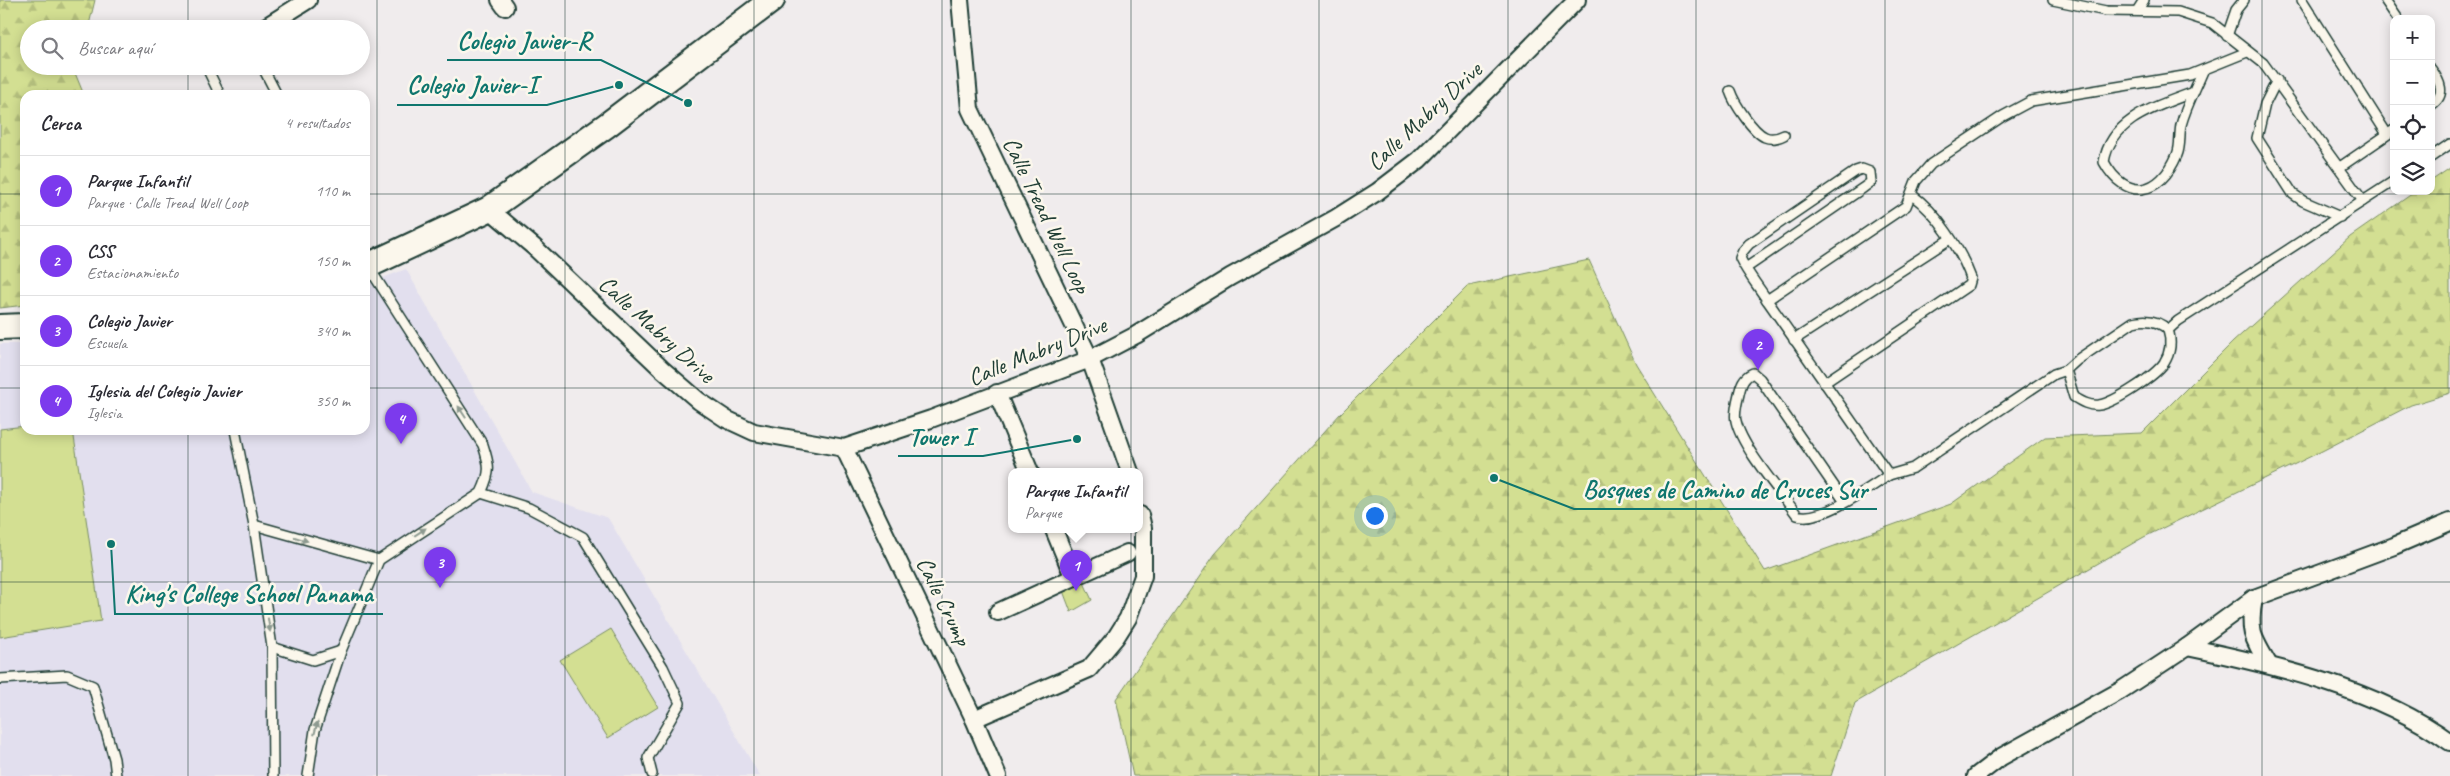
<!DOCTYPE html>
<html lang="es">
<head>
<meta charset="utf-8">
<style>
	:root { --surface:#fff; --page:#f2f2f3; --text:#2b2b33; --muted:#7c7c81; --line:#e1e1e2; --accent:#7c3aed }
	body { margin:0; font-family:Caveat,sans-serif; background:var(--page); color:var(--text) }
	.controls { position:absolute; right:15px; top:15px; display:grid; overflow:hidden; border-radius:10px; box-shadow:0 2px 12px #0003 }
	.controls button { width:45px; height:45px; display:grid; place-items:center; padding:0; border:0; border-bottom:1px solid var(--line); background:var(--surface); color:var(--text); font:25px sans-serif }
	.you { position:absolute; left:1374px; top:515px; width:18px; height:18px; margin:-12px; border:4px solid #fff; border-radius:50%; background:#1a73e8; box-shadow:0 0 0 8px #1a73e833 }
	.badge { display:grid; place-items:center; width:32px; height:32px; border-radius:50%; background:var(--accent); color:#fff; font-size:16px; font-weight:700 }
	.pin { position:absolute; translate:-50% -41px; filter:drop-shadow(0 1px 2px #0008) }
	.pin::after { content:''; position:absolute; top:26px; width:18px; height:15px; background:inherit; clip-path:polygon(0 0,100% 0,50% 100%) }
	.popup { position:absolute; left:1008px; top:468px; width:135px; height:65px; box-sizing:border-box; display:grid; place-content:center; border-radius:10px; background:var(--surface); filter:drop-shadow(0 1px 4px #0005); font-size:16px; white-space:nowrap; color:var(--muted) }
	.popup b { font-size:19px; color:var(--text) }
	.popup::after { content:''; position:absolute; left:50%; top:100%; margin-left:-10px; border:10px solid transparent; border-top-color:var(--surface) }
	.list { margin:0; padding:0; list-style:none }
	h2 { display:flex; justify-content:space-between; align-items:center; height:65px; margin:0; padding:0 20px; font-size:21px }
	h2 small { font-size:16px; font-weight:400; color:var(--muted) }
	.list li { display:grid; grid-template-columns:32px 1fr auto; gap:15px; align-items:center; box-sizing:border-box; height:70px; padding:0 20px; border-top:1px solid var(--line) }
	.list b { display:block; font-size:19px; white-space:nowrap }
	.list p { margin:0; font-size:16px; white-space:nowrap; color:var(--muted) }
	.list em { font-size:16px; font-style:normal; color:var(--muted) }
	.icon { flex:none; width:28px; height:28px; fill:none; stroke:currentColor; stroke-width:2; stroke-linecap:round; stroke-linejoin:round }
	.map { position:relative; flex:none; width:2450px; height:776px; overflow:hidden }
	.search { position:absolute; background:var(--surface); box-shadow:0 2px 12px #0003; left:20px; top:20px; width:350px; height:55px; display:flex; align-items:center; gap:12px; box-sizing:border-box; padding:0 18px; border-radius:28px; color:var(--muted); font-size:19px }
	.panel { position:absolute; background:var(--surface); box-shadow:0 2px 12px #0003; left:20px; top:90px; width:350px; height:345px; border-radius:15px }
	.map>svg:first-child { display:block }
	.built { fill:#e2dfee }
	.forest { fill:url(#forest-firs); stroke:#798e63 }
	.green { fill:#d3df92; stroke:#798e63 }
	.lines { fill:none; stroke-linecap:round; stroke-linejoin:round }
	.lane-casing { stroke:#1f3d34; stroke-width:12 }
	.street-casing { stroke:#1f3d34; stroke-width:20 }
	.secondary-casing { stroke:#1f3d34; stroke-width:28 }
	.lane { stroke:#fbf7ec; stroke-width:9 }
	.street { stroke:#fbf7ec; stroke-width:16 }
	.secondary { stroke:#fbf7ec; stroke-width:24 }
	.oneway { fill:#8d9a90 }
	.grid { fill:none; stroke:#1f3d34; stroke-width:1; stroke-opacity:0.55 }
	.labels { text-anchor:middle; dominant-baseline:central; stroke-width:5; stroke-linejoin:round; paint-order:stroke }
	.street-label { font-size:24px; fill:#1f3d34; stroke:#fbf7ec }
	.leader { fill:none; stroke:#0f766e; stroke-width:2 }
	.callout-dot { fill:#0f766e; stroke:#fbf7ec; stroke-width:2 }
	.callout-label { font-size:25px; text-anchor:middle; font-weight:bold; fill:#0f766e; stroke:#fbf7ec; stroke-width:5; stroke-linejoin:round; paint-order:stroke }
</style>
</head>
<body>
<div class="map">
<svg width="2450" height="776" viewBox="0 0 2450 776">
	<defs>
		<pattern id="forest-firs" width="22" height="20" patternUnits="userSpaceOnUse" patternTransform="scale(1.25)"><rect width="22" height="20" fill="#d3df92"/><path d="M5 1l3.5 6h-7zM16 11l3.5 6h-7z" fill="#b5c07e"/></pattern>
	</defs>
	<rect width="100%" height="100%" fill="#f0eced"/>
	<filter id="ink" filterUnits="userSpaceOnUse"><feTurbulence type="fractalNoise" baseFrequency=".02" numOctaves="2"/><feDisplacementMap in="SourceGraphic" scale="10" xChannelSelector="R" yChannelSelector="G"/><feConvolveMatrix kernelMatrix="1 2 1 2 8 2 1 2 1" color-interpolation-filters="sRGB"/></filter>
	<g filter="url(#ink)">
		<!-- built -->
		<path class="built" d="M406 269 532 492 608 518 760 776H0V344H25V430H365V285Z"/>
		<!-- forest -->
		<g class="forest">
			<path d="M0 0H95L88 29H29V66H77L75 73 84 95H25V305L0 308Z"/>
			<path d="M2450 168V393L2411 405 2322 451 2144 537 1855 703 1831 776H1133L1116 699 1215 554 1340 414 1468 286 1589 260 1636 364 1765 571 1951 504 2045 437 2142 433 2233 342 2350 237 2416 191H2431V181Z"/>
		</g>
		<!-- green -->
		<g class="green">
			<path d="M25 426V430H73L101 621 0 637V429Z"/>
			<path d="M1080 574 1092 600 1071 612 1060 583Z"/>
			<path d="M611 629 658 707 608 738 560 660Z"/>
		</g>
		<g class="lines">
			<!-- lane casing -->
			<g class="lane-casing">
				<g id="lane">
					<path d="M2053 0 2106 11 2178 12 2212 23 2263 63 2363 201"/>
					<path d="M2302 0 2387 134"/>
					<path d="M2385 0 2398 19"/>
					<path d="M2137 11 2144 0"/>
					<path d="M2227 36 2236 10 2244 0"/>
					<path d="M2247 52 2190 75 2031 101 2003 116 1931 164 1916 181 1906 206 1767 300 1889 475 1913 468 2054 374 2066 370 2077 360 2133 322C2146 319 2159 321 2168 330L2178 321 2394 181"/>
					<path d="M206 66 220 95"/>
					<path d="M262 66 277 95"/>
					<path d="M2431 69C2440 81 2447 95 2431 105"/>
					<path d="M2277 80 2265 104 2257 138 2293 194 2303 201 2340 217"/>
					<path d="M1730 91C1734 103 1753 132 1765 137 1772 140 1778 138 1784 135"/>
					<path d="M2194 92C2158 106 2111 118 2104 162 2126 202 2160 196 2177 155 2181 146 2179 135 2181 125 2186 106 2196 88 2203 71"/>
					<path d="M2431 157 2450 144"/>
					<path d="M2340 167 2394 130"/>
					<path d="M1746 268 1863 188 1871 182 1870 172 1862 169 1856 171 1749 244 1743 251 1740 258C1747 273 1758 286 1767 300"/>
					<path d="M1794 340 1950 239"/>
					<path d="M2066 370 2074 397C2082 402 2089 406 2099 405 2114 403 2155 376 2164 363 2171 352 2172 342 2168 330"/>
					<path d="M1824 383 1969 285 1971 278C1961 250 1936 212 1912 195"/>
					<path d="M235 430 254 525 272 647 273 776"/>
					<path d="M481 493 529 508 583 537 663 667 680 703 648 758 652 774"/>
					<path d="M1845 502 1760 379 1753 373C1743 377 1741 385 1739 394 1737 402 1734 414 1736 421 1742 448 1780 491 1797 515 1821 523 1869 488 1889 475"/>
					<path d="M254 525 379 560"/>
					<path d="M272 647 313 660 341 651"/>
					<path d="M0 679 67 675 93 686 114 759 116 776"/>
					<path d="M308 776 315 730 341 651 379 560 481 493C491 472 490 466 483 445L368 266"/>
				</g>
			</g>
			<!-- street casing -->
			<g class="street-casing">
				<g id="street">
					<path d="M500 0 505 7"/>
					<path d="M960 0 970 109 1090 359 1130 472"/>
					<path d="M262 29 308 0"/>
					<path d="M489 209 534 247 662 369 699 401 726 419 754 432 844 448 931 419 1090 359 1136 335 1230 277 1336 218 1377 192 1419 160 1577 0"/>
					<path d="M997 393 1030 472"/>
					<path d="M844 448 974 719 998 776"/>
					<path d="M1054 530 1073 576"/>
					<path d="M2254 598C2248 631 2252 637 2269 665"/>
					<path d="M998 612 1127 553"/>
					<path d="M2187 647C2273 665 2378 689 2450 742"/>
					<path d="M974 719 1089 669 1116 637 1128 618 1143 576V528L1140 515"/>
					<path d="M1976 776 2001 757 2120 691 2187 647 2254 598 2394 546 2450 522"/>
				</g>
			</g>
			<!-- secondary casing -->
			<g class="secondary-casing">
				<g id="secondary">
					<path d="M365 267 489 209 607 125 772 0"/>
					<path d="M0 327 25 326"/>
				</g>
			</g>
			<!-- lane -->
			<use href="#lane" class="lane"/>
			<!-- street -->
			<use href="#street" class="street"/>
			<!-- secondary -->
			<use href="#secondary" class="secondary"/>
		</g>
		<!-- one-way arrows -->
		<defs><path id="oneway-solid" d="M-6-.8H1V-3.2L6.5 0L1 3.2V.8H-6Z" transform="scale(1.25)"/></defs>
		<g class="oneway">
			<use href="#oneway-solid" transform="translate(462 412) rotate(-123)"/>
			<use href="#oneway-solid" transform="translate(420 532) rotate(-33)"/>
			<use href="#oneway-solid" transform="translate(301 539) rotate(17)"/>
			<use href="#oneway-solid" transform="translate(269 625) rotate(81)"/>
			<use href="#oneway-solid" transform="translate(316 728) rotate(-75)"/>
		</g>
	</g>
	<!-- grid -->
	<path class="grid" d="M188 0V29M377 0V776M565 0V776M754 0V776M942 0V776M1131 0V776M1319 0V776M1508 0V776M1696 0V776M1885 0V776M2073 0V776M2262 0V776M188 66V95M0 194H25M365 194H2450M0 388H25M365 388H2450M188 430V776M0 582H2450"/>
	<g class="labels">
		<!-- street labels -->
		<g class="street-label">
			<text transform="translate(1424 116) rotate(-43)">Calle Mabry Drive</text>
			<text transform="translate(1047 215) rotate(64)">Calle Tread Well Loop</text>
			<text transform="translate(657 329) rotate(42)">Calle Mabry Drive</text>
			<text transform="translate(1037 351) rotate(-22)">Calle Mabry Drive</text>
			<text transform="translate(944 601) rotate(64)">Calle Crump</text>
		</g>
	</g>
	<!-- callouts -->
	<path class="leader" d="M688 103L601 60H447M619 85L547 105H397M1077 439L983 456H898M1494 478L1574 509H1877M111 544L115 614H383"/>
	<g class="callout-dot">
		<circle cx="688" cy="103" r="5"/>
		<circle cx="619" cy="85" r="5"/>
		<circle cx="1077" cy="439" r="5"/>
		<circle cx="1494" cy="478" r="5"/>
		<circle cx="111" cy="544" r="5"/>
	</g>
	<g class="callout-label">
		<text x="524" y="49">Colegio Javier-R</text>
		<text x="472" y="93">Colegio Javier-I</text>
		<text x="941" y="445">Tower I</text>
		<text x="1725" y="498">Bosques de Camino de Cruces Sur</text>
		<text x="249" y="602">King's College School Panama</text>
	</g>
</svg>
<div class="controls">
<button>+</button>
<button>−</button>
<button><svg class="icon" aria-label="locate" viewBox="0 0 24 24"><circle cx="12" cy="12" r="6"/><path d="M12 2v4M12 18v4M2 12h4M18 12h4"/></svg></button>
<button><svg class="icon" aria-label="layers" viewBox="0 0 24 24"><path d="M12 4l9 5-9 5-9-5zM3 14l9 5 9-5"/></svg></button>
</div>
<div class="you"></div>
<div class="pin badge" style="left:1076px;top:591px">1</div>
<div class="popup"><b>Parque Infantil</b>Parque</div>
<div class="pin badge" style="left:1758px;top:370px">2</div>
<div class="pin badge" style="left:440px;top:588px">3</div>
<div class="pin badge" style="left:401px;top:444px">4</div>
<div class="search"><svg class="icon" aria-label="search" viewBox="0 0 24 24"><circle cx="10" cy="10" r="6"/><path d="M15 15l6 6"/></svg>Buscar aquí</div>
<section class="panel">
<h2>Cerca<small>4 resultados</small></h2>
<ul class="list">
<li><span class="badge">1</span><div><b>Parque Infantil</b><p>Parque · Calle Tread Well Loop</p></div><em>110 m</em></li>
<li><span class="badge">2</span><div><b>CSS</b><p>Estacionamiento</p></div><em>150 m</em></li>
<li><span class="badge">3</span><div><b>Colegio Javier</b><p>Escuela</p></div><em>340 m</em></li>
<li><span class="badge">4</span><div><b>Iglesia del Colegio Javier</b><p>Iglesia</p></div><em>350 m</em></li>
</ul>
</section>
</div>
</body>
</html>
